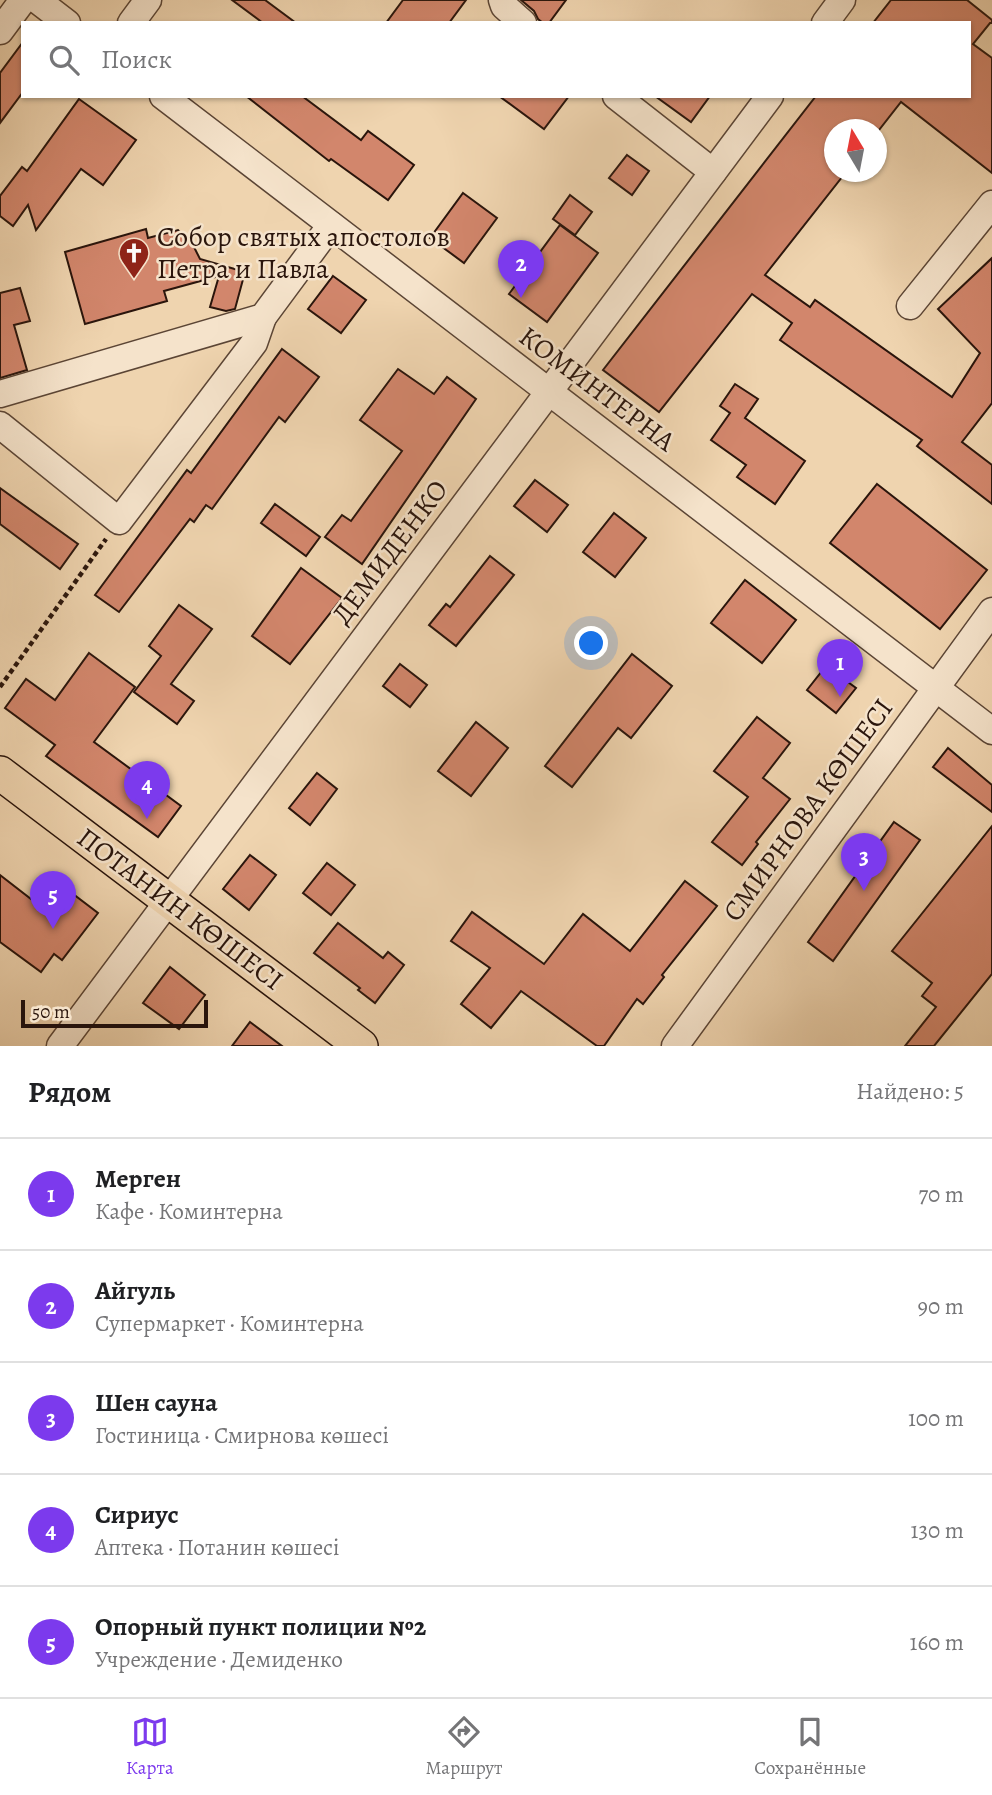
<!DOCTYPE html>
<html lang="ru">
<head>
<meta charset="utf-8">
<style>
	:root { --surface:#fff; --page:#f6f6f6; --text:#202124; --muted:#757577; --line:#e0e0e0; --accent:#7c3aed }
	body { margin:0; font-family:Alegreya,serif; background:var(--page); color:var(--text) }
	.compass { position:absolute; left:824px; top:119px; width:63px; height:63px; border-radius:50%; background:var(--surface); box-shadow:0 2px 5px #0004; rotate:350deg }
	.scale { position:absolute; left:21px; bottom:18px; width:187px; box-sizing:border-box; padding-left:7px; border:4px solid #2a150c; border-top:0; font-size:19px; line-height:24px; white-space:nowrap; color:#2a150c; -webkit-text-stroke:5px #f5e3cb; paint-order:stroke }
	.you { position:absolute; left:592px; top:644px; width:24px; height:24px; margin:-18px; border:5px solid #fff; border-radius:50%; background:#1a73e8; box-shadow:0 0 0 10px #1a73e833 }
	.badge { display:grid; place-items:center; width:46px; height:46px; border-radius:50%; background:var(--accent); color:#fff; font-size:23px; font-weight:700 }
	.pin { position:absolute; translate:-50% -58px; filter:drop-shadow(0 2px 4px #0008) }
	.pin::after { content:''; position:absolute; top:37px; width:24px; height:21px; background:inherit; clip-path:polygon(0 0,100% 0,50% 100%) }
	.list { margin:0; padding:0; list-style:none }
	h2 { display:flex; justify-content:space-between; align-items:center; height:91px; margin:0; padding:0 28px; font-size:30px }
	h2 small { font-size:23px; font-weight:400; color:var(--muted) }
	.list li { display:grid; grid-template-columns:46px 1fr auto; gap:21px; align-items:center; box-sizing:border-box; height:112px; padding:0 28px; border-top:2px solid var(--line) }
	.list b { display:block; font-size:26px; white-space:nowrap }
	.list p { margin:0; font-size:23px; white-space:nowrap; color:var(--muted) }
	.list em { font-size:23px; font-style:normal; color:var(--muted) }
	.icon { flex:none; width:38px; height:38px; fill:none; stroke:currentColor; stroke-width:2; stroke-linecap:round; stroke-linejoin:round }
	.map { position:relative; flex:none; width:992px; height:1046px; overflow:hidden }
	.search { position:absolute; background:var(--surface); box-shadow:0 2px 5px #0004; left:21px; right:21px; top:21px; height:77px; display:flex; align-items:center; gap:18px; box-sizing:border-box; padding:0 24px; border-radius:0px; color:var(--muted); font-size:26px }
	.sheet { height:651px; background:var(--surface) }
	nav { display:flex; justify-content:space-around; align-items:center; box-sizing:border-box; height:98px; border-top:2px solid var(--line); background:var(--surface); font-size:19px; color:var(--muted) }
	nav a { display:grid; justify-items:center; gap:4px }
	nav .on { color:var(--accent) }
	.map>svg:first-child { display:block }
	.building { fill:#d2866c; stroke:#2a150c; stroke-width:2 }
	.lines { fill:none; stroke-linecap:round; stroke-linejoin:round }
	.minor-casing { stroke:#5b4535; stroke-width:29 }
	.major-casing { stroke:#2a150c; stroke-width:36 }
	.path { stroke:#2a150c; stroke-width:4.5; stroke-dasharray:5 3.5; stroke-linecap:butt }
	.minor { stroke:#f5e3cb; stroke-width:26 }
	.major { stroke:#efd4af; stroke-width:33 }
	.labels { text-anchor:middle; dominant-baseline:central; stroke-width:5; stroke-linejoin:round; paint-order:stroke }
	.poi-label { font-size:28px; fill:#2a150c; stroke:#f5e3cb; text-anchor:start }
	.street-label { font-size:28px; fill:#2a150c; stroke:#f5e3cb }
</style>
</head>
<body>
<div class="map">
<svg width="992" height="1046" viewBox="0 0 992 1046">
	<rect width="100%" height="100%" fill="#efd4af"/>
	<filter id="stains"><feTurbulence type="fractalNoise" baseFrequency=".00286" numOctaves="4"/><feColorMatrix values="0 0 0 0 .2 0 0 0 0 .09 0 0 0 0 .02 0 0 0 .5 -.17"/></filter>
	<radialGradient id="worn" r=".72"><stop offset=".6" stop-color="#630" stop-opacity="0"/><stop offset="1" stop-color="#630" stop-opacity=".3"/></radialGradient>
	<!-- building -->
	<g class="building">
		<path d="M232 0H265L296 23H263Z"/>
		<path d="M403 0H466L449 23H386Z"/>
		<path d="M521 0H566L549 23H543L538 19 534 11Z"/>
		<path d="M891 0H967L992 20V23H990L973 44 992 58V173L901 102 879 130H835V172H846L765 275 810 307 815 300 952 397 980 353 938 309 992 258V403L962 442 992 465V504L917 446 922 440 780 340 792 323 752 294 659 412 603 370 816 96H969V23H873Z"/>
		<path d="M23 42V92L0 123V73Z"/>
		<path d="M246 96H302L361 140 368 131 414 165 388 200 331 159 329 161Z"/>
		<path d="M499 96H569L544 129Z"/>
		<path d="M655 96H710L691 122Z"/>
		<path d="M79 99 136 140 103 185 81 169 36 230 28 205 13 226 0 216V196L22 167 27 171Z"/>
		<path d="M627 155 649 171 632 195 609 178Z"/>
		<path d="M463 193 497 218 464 263 430 238Z"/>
		<path d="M570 195 592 212 575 235 553 219Z"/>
		<path d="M560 225 598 253 547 322 509 294Z"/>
		<path d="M146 229 148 238 178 230 193 245 200 259 245 272 235 309 226 311 210 307 219 276 164 291 167 301 85 324 65 252Z"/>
		<path d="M333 276 366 300 341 333 308 309Z"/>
		<path d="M20 288 30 321 14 325 27 370 0 378V293Z"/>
		<path d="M282 349 319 377 285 422 279 417 212 509 206 505 194 522 190 519 119 612 95 595 187 470 191 473Z"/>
		<path d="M398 369 434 394 447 377 476 399 362 564 325 537 342 515 351 521 402 451 360 420Z"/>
		<path d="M735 384 758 399 745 418 805 461 775 504 737 477 746 465 711 440 730 413 720 406Z"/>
		<path d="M535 480 568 505 547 532 514 506Z"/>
		<path d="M877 484 987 570 940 629 830 543Z"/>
		<path d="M0 488 78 544 60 569 0 524Z"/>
		<path d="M275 504 320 537 306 556 261 523Z"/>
		<path d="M614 513 646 538 615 577 583 552Z"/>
		<path d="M490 556 514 575 456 646 429 625 446 604 450 607Z"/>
		<path d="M301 568 342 598 290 664 252 636Z"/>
		<path d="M745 580 796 620 762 663 711 623Z"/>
		<path d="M179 605 212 629 171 684 194 701 177 724 134 692 161 656 149 646Z"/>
		<path d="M89 653 135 687 94 742 181 806 158 837 46 756 55 745 5 708 26 679 55 700Z"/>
		<path d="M632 654 672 686 631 738 618 728 572 787 545 766Z"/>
		<path d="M400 664 427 685 410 707 383 686Z"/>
		<path d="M826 666 856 688 836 713 807 690Z"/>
		<path d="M757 717 790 743 763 778 790 799 756 842 758 844 742 865 712 842 748 797 714 771Z"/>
		<path d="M476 722 508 748 471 796 438 771Z"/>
		<path d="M948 748 992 785V812L933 767Z"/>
		<path d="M317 773 337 789 310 825 289 808Z"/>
		<path d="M894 822 920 840 833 961 808 942Z"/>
		<path d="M992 826V974L934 1046H905L936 1007 922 996 932 983 892 951Z"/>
		<path d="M250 855 276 875 249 910 223 889Z"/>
		<path d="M327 863 355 885 331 915 303 893Z"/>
		<path d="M0 875 31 899 48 875 98 913 62 960 54 954 41 972 0 942Z"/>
		<path d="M685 881 717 906 662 975 664 977 643 1004 637 999 604 1046H597L521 991 491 1028 461 1004 490 968 451 941 472 912 544 964 583 914 630 951Z"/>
		<path d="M338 923 383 958 388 952 404 965 375 1003 358 990 360 988 314 953Z"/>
		<path d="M170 967 205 995 179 1029 143 1003Z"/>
		<path d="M250 1022 282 1046H232Z"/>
	</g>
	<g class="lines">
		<!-- minor casing -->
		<g class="minor-casing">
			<g id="minor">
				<path d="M37 0 67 23"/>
				<path d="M502 0 504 6 523 23"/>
				<path d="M131 23 148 0"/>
				<path d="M825 23 842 0"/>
				<path d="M0 31 23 0"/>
				<path d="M163 96 992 731"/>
				<path d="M616 96 713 172"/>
				<path d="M910 306 992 204"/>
				<path d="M0 394 263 317 331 225"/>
				<path d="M0 425 119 521 254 343 263 317"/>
				<path d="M60 1046 770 96"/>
				<path d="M675 1046 992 611"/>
			</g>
		</g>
		<!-- major casing -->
		<g class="major-casing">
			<path id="major" d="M0 773 361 1046"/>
		</g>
		<!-- path -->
		<path class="path" d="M0 687 106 539"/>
		<!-- minor -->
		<use href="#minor" class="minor"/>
		<!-- major -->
		<use href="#major" class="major"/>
	</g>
	<!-- icons -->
	<defs>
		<g id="church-pin" transform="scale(1.575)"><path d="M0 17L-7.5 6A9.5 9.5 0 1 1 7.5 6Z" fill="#8f2418" stroke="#f5e3cb"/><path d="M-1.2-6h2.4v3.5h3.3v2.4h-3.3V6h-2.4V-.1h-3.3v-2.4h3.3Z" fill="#fff"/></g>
	</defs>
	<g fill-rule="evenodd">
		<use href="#church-pin" x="134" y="253"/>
	</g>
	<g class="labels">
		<!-- poi labels -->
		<g class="poi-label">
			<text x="157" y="237">Собор святых апостолов<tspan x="157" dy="32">Петра и Павла</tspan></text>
		</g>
		<!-- street labels -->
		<g class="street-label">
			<text transform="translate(597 389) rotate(37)">КОМИНТЕРНА</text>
			<text transform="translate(390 552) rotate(-53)">ДЕМИДЕНКО</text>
			<text transform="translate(808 810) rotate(-54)">СМИРНОВА КӨШЕСІ</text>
			<text transform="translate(180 909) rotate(37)">ПОТАНИН КӨШЕСІ</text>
		</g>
	</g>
	<rect width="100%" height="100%" filter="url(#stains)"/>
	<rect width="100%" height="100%" fill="url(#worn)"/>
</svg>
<svg class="compass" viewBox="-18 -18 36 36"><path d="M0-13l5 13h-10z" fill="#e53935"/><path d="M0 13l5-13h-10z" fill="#757577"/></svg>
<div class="scale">50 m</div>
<div class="you"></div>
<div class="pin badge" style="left:840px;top:697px">1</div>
<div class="pin badge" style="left:521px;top:298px">2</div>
<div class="pin badge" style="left:864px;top:891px">3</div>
<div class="pin badge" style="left:147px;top:819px">4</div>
<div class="pin badge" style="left:53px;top:929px">5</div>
<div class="search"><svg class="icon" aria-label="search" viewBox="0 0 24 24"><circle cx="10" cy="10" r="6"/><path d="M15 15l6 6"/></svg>Поиск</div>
</div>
<section class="sheet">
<h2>Рядом<small>Найдено: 5</small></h2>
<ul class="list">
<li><span class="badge">1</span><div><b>Мерген</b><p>Кафе · Коминтерна</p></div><em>70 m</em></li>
<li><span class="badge">2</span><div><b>Айгуль</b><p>Супермаркет · Коминтерна</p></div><em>90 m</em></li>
<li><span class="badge">3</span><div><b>Шен сауна</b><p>Гостиница · Смирнова көшесі</p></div><em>100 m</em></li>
<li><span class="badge">4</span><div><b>Сириус</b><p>Аптека · Потанин көшесі</p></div><em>130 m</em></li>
<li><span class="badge">5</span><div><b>Опорный пункт полиции №2</b><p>Учреждение · Демиденко</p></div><em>160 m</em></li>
</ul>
</section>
<nav>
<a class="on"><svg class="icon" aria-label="map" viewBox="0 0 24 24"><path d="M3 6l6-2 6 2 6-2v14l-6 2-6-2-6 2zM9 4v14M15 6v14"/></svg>Карта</a>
<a><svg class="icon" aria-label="directions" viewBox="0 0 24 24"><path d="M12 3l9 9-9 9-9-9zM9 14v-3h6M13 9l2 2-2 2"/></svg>Маршрут</a>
<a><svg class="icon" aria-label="saved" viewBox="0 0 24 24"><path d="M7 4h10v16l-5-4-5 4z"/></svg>Сохранённые</a>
</nav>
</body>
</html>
